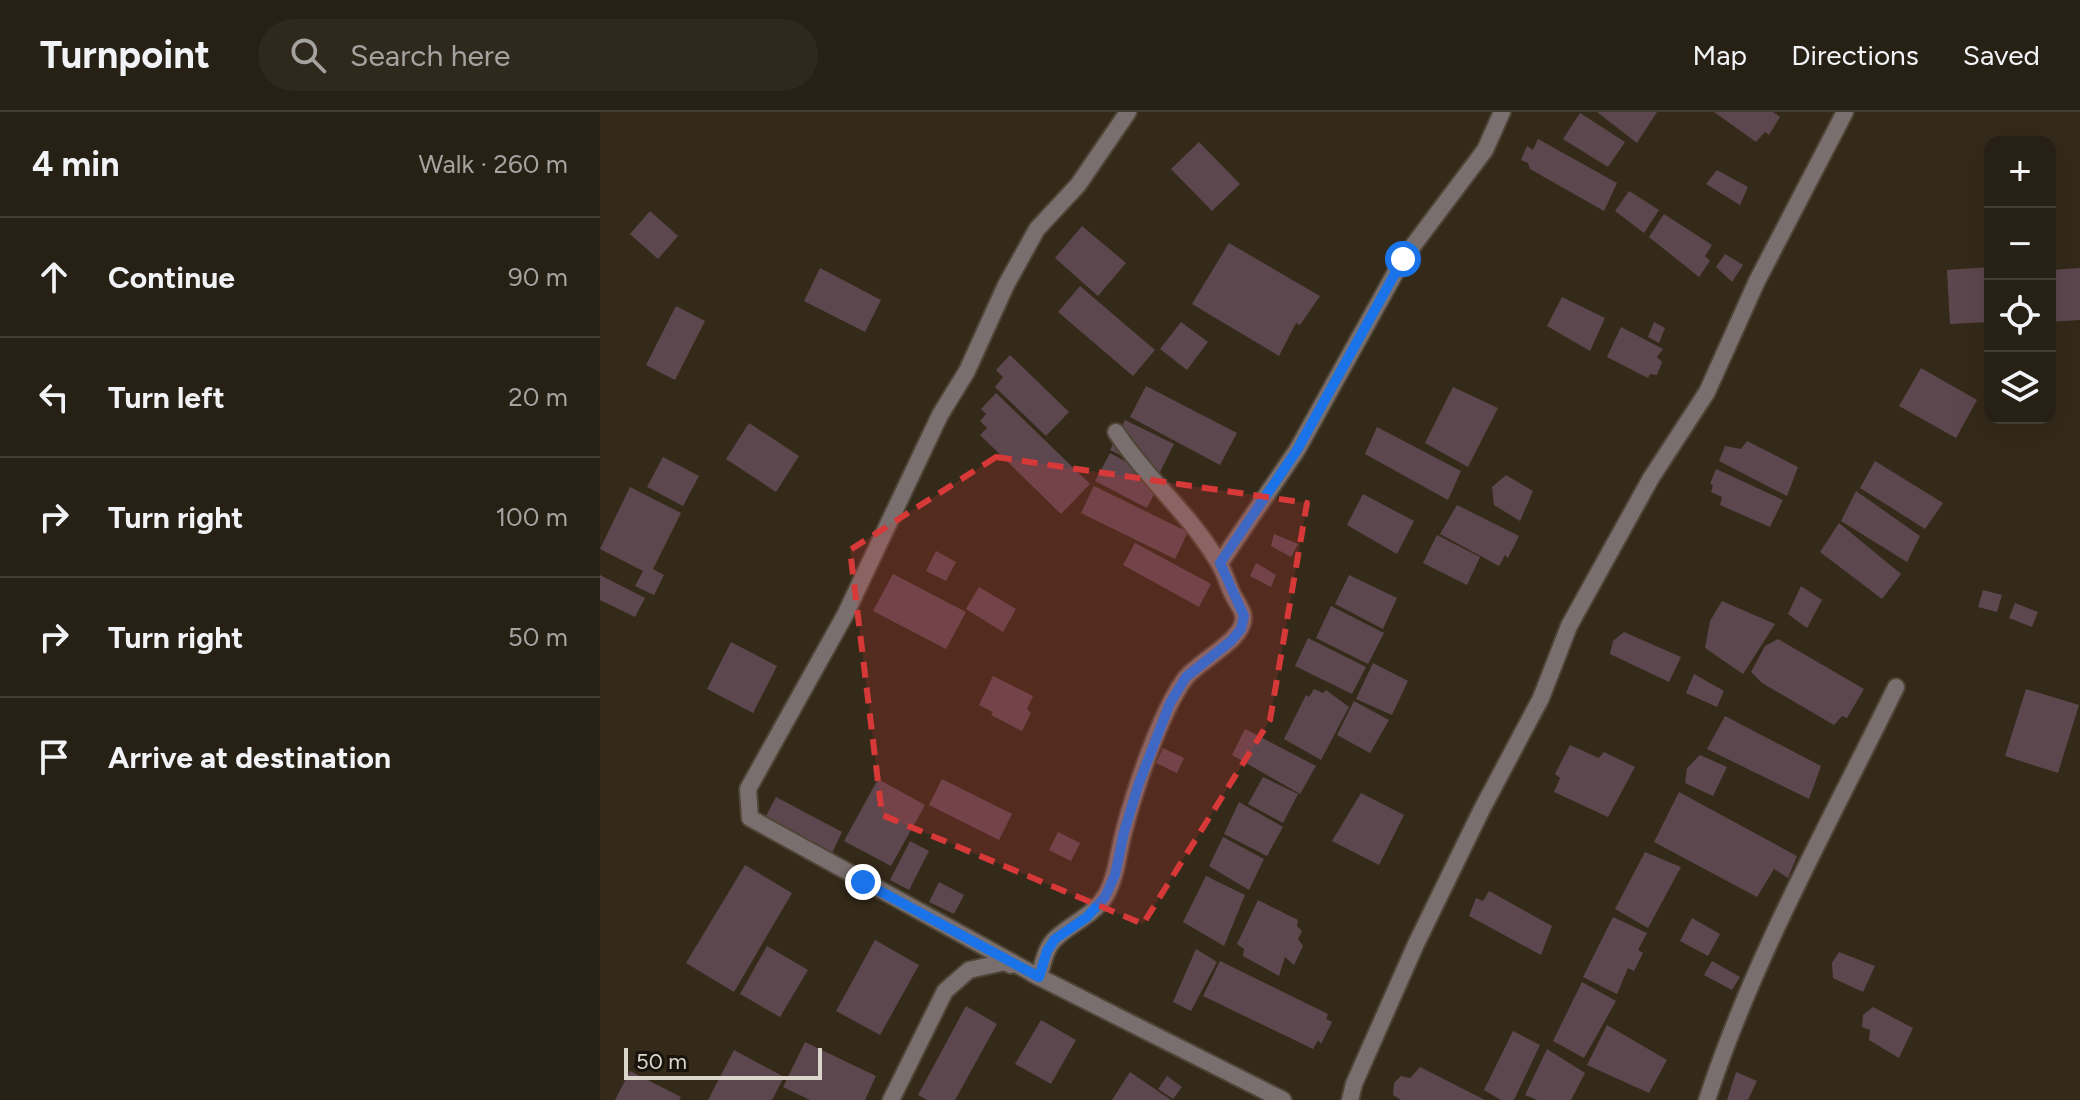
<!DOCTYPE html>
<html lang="en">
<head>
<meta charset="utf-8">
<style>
	:root { --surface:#272014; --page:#2f281d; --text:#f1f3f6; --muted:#a4a3a0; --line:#433e34 }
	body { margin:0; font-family:Figtree,sans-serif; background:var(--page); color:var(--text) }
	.controls { position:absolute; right:24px; top:24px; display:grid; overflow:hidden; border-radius:16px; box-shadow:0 8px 32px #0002 }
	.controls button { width:72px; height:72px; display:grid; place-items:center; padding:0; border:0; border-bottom:2px solid var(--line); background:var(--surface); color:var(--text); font:40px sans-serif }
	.scale { position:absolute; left:24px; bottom:20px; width:198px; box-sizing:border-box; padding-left:8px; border:4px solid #dbd5cb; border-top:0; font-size:22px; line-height:28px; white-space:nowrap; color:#dbd5cb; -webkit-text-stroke:6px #18130c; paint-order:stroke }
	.stop { position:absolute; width:24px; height:24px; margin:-18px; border:6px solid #1a73e8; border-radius:50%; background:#fff }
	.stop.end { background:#1a73e8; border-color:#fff; box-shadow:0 2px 8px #0008 }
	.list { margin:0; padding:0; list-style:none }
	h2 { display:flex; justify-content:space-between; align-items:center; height:104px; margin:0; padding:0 32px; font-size:34px }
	h2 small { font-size:26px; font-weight:400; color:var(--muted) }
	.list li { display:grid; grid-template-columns:52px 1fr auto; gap:24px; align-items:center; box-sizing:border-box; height:120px; padding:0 32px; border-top:2px solid var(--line) }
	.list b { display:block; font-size:30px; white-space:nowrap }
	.list em { font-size:26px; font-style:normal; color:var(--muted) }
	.icon { flex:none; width:44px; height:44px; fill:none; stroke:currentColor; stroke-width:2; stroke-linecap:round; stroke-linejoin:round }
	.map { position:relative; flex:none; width:1480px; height:988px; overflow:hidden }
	header { display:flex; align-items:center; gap:48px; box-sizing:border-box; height:112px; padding:0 40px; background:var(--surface); border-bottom:2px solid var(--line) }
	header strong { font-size:38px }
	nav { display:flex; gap:44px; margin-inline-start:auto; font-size:28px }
	.search { width:560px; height:72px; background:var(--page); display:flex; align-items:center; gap:20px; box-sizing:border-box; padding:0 28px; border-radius:44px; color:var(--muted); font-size:30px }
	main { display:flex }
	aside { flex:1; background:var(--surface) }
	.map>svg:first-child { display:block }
	.building { fill:#5c474e }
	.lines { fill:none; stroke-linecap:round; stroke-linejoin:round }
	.street-casing { stroke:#4f4536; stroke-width:20 }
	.street { stroke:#7a6f6f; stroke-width:16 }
	.route { stroke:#1a73e8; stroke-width:10 }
	.marked { fill:#d63938; fill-opacity:0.2; stroke:#d63938; stroke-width:6; stroke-dasharray:16 10; stroke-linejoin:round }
</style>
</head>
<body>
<header>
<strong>Turnpoint</strong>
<div class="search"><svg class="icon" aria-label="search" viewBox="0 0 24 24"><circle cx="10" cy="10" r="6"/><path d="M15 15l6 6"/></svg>Search here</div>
<nav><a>Map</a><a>Directions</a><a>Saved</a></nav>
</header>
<main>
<aside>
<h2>4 min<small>Walk · 260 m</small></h2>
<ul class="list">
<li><svg class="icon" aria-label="ahead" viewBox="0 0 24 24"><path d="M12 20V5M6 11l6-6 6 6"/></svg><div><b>Continue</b></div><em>90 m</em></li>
<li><svg class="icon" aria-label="left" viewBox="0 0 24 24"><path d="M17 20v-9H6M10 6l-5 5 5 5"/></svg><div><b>Turn left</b></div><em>20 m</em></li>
<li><svg class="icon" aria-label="right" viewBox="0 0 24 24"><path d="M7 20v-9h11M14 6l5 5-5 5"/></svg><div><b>Turn right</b></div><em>100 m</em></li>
<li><svg class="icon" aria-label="right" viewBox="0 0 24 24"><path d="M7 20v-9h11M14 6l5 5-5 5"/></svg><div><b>Turn right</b></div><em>50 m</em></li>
<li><svg class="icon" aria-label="arrive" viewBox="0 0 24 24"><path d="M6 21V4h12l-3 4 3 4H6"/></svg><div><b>Arrive at destination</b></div></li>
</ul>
</aside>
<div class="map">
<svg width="1480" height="988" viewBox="0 0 1480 988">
	<rect width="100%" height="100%" fill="#342a1a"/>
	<!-- building -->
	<g class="building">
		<path d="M997 0H1057L1037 31Z"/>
		<path d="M1114 0H1173L1180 5 1169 23 1165 20 1156 30Z"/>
		<path d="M980 1 1025 30 1008 55 963 27Z"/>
		<path d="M938 27 1017 71 1004 99 930 57 928 51 921 48 927 34 933 38Z"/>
		<path d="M599 30 640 72 612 99 571 57Z"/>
		<path d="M1117 58 1148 75 1140 93 1106 72Z"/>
		<path d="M1029 79 1059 98 1044 121 1015 99Z"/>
		<path d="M50 99 78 124 58 147 30 122Z"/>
		<path d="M1064 102 1112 133 1105 144 1110 149 1099 165 1049 125Z"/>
		<path d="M482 114 526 151 498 184 455 146Z"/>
		<path d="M629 131 720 184 700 213 696 211 679 244 592 192Z"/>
		<path d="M1125 142 1143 153 1132 170 1116 155Z"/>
		<path d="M1390 155V210L1350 212 1347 158Z"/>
		<path d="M220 156 281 188 265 220 204 189Z"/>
		<path d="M1480 156V208L1450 210V158Z"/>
		<path d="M480 174 555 238 533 264 458 200Z"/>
		<path d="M962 185 1005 206 990 239 947 214Z"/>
		<path d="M76 194 105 209 75 268 46 253Z"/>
		<path d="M581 210 608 230 587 258 560 237Z"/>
		<path d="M1054 210 1065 216 1059 231 1048 225Z"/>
		<path d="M1021 215 1063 237 1057 245 1062 250 1057 263 1050 262 1048 266 1007 245Z"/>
		<path d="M410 243 469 300 446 324 395 275 403 265 396 258Z"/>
		<path d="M1321 256 1377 288 1356 326 1299 294Z"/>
		<path d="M546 274 637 321 620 353 530 305Z"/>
		<path d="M853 275 898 296 868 355 825 331Z"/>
		<path d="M396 281 490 372 461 402 380 323 387 316 380 309 386 302 381 297Z"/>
		<path d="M525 308 574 332 559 362 510 338Z"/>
		<path d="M149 311 199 344 176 380 126 347Z"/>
		<path d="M777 315 861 359 848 388 765 342Z"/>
		<path d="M1147 329 1198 355 1187 384 1119 349 1125 334 1141 337Z"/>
		<path d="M510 341 561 368 547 396 495 369Z"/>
		<path d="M63 345 99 364 83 394 47 375Z"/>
		<path d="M1275 349 1343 391 1325 417 1260 376Z"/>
		<path d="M1116 357 1183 388 1170 415 1120 393 1122 385 1111 380 1113 373 1110 372Z"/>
		<path d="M906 363 933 379 920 409 894 393 892 375Z"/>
		<path d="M494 374 588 420 575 447 481 401Z"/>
		<path d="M30 375 81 401 53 457 64 463 54 483 35 474 43 459 0 437Z"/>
		<path d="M1256 379 1320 424 1307 450 1241 409Z"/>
		<path d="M763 382 814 409 797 442 747 413Z"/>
		<path d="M857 393 919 424 908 446 905 443 899 454 840 422Z"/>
		<path d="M1239 411 1301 462 1282 487 1220 440Z"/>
		<path d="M674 422 698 432 691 445 671 434Z"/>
		<path d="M837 423 880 445 867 473 823 451Z"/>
		<path d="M535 431 611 472 599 495 523 453Z"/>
		<path d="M336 439 356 450 346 469 326 459Z"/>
		<path d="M656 451 676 463 671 475 650 464Z"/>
		<path d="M293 462 366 500 346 537 273 499Z"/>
		<path d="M0 463 45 486 35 505 0 488Z"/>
		<path d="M749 463 797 486 783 517 735 492Z"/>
		<path d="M1201 474 1222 488 1207 516 1188 502Z"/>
		<path d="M379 475 416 497 403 520 366 497Z"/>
		<path d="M1383 478 1402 483 1397 500 1378 495Z"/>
		<path d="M1122 489 1175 512 1143 562 1105 536 1110 509Z"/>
		<path d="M1415 491 1438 500 1432 515 1409 506Z"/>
		<path d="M731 494 784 521 768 552 716 526Z"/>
		<path d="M1024 520 1081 545 1069 570 1010 542 1013 529Z"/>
		<path d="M708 526 766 555 752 582 695 554Z"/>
		<path d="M1178 527 1264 577 1247 606 1242 604 1234 613 1162 571 1151 560 1165 534Z"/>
		<path d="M131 530 177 554 153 601 107 577Z"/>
		<path d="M773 551 808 569 792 603 756 587Z"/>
		<path d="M1094 562 1124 579 1117 595 1086 581Z"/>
		<path d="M393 564 433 584 427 597 431 601 422 619 391 603 393 600 379 593Z"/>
		<path d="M714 577 723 581 726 578 749 595 721 648 684 627 706 583 709 585Z"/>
		<path d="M1426 577 1479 593 1458 661 1405 644Z"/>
		<path d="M754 589 789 608 770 641 737 623Z"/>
		<path d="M1125 604 1221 654 1209 687 1107 637Z"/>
		<path d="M645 617 716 654 700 682 632 643Z"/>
		<path d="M970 633 999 646 1004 640 1035 655 1008 705 954 680 960 666 955 662Z"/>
		<path d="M563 636 584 646 577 661 556 651Z"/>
		<path d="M1100 643 1127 655 1113 684 1085 671 1087 656Z"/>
		<path d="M663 665 698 682 683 711 648 692Z"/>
		<path d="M278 667 325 693 291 754 244 729Z"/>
		<path d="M342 667 412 702 399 728 329 693Z"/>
		<path d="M1079 680 1197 744 1188 766 1174 757 1157 785 1054 730Z"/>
		<path d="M761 681 804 703 779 753 732 729Z"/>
		<path d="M176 685 242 720 232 741 165 706Z"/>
		<path d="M639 690 683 715 667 744 624 722Z"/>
		<path d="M458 720 480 731 471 749 449 738Z"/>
		<path d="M623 725 664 747 649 778 609 754Z"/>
		<path d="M310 729 329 739 309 778 290 768Z"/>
		<path d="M1045 740 1081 755 1048 816 1015 797Z"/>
		<path d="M145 753 192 781 134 880 86 851Z"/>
		<path d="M606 764 645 783 624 834 583 810Z"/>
		<path d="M339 770 364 783 354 802 329 790Z"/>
		<path d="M889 779 952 814 941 843 869 804 876 786 883 789Z"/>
		<path d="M658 788 698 808 697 814 702 819 698 827 703 834 694 853 685 845 679 864 643 844 644 837 637 832Z"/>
		<path d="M1013 805 1047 821 1038 838 1043 841 1034 859 1028 856 1017 882 983 865Z"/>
		<path d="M1092 806 1120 822 1108 844 1080 829Z"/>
		<path d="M275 828 319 853 280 923 236 899Z"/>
		<path d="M167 834 208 858 180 905 140 882Z"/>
		<path d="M596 837 617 850 591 899 573 890Z"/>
		<path d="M1239 840 1275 854 1263 880 1233 866 1232 851Z"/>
		<path d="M620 849 728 902 726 907 732 910 721 932 718 928 713 937 603 884Z"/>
		<path d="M1112 849 1140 865 1132 878 1104 863Z"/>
		<path d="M982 870 1016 889 984 946 953 929Z"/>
		<path d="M366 894 397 912 355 988H327L318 983Z"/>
		<path d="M1273 895 1313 916 1299 946 1269 928 1270 918 1262 915 1263 903Z"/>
		<path d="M441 908 476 928 451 972 415 952Z"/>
		<path d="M1007 913 1067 948 1049 981 987 953Z"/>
		<path d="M913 919 940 933 914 988H901L884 978Z"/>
		<path d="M205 930 276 964 265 988H210L183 975Z"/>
		<path d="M947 937 985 961 971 988H937L925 983Z"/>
		<path d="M134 938 184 965 172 988H108Z"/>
		<path d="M820 955 885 988H801L793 983 794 971 801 964 810 966Z"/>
		<path d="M30 959 81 985 79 988H15Z"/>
		<path d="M530 960 571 988H512Z"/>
		<path d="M1136 960 1157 969 1148 988H1127Z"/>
		<path d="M567 964 582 975 573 987 558 977Z"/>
	</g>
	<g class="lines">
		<!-- street casing -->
		<g class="street-casing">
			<g id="street">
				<path d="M528 0 478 73 437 117 406 173 367 259 340 303 245 503 148 677 150 706 439 865 683 988"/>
				<path d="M620 451 697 338 803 147 885 38 902 0"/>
				<path d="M433 862 439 865C443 852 445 836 456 826 472 811 493 804 506 783 517 763 518 741 524 719 535 677 560 602 584 568 597 549 648 527 643 503 642 496 635 488 632 481 627 470 624 458 617 448 589 401 546 366 516 320"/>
				<path d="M291 988 345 879 369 858 405 850 411 853"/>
				<path d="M750 988 754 972 816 832 882 697 941 586 969 514 1051 366 1107 280 1157 169 1245 0"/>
				<path d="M1107 988C1154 844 1230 710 1296 575"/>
			</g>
		</g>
		<!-- street -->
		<use href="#street" class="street"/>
	</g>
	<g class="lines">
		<!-- route -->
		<path class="route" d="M263 770 439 865 447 839 455 827 487 805 505 785 515 763 524 720 539 671 570 591 586 565 631 529 641 517 644 504 620 451 697 338 803 147"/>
	</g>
	<!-- marked area -->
	<path class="marked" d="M396 345 707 391 670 608 543 812 282 703 250 438Z"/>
</svg>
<div class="controls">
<button>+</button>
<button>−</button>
<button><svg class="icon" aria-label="locate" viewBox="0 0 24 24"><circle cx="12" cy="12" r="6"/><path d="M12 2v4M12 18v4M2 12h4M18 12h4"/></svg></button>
<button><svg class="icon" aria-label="layers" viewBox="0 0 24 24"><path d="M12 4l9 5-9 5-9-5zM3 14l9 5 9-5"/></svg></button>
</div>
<div class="scale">50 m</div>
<div class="stop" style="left:803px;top:147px"></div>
<div class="stop end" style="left:263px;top:770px"></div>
</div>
</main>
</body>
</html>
